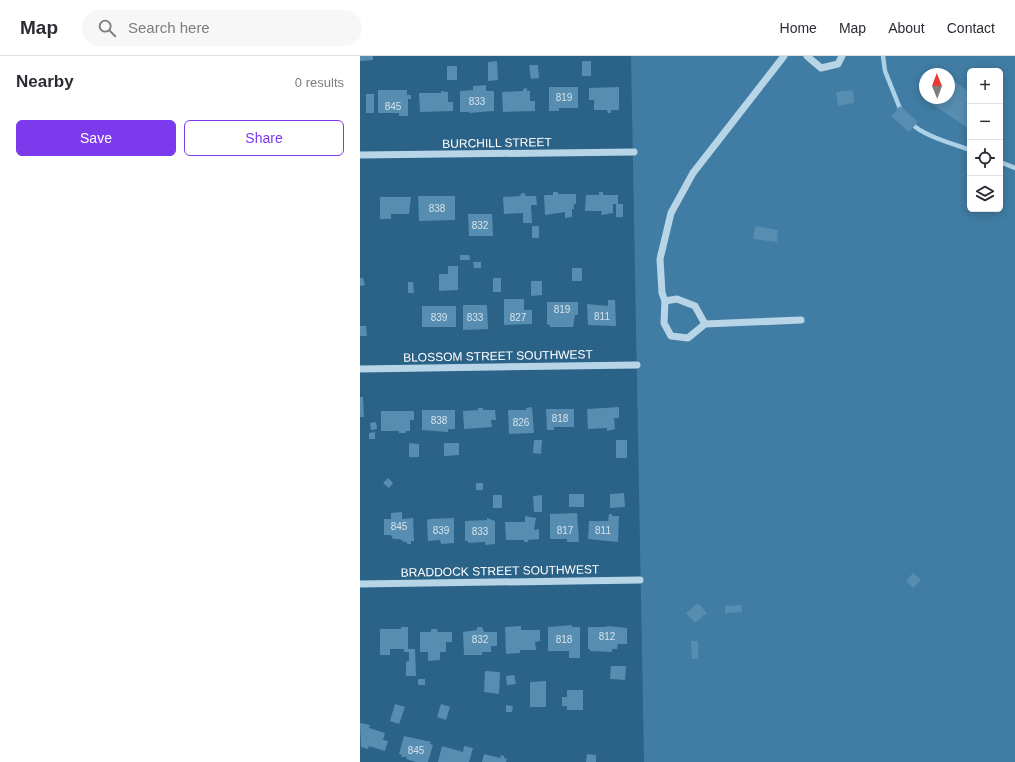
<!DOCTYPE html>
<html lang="en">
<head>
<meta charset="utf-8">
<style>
	:root { --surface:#fff; --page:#f7f7f7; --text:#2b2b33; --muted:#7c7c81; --line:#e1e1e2; --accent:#7c3aed }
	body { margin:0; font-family:Arial,sans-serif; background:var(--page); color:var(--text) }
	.controls { position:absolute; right:12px; top:12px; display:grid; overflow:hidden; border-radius:6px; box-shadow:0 2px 10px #0003 }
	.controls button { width:36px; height:36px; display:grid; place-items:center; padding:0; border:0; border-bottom:1px solid var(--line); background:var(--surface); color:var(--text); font:20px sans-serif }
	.compass { position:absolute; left:559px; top:12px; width:36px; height:36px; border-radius:50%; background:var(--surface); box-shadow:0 2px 10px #0003; rotate:359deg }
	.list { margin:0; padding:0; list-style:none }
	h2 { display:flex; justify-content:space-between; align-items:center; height:52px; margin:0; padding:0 16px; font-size:17px }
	h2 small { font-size:13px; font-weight:400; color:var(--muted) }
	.actions { display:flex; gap:8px; padding:12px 16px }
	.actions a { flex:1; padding:9px 0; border:1px solid var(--accent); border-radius:6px; text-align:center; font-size:14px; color:var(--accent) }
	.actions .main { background:var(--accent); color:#fff }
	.icon { flex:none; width:22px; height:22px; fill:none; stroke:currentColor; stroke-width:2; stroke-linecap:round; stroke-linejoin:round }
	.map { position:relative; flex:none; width:655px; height:706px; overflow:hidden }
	header { display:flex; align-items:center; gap:24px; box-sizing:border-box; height:56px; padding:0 20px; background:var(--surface); border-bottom:1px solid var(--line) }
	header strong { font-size:19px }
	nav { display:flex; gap:22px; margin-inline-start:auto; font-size:14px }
	.search { width:280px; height:36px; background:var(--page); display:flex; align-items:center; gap:10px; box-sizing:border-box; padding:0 14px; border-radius:22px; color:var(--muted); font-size:15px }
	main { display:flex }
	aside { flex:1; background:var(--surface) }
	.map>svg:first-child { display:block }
	.green { fill:#407ca3; fill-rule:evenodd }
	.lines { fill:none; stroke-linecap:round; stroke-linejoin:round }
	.stream { stroke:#add1e7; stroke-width:4.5 }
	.building { fill:#578db0 }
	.minor { stroke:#b8d5e8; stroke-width:7 }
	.labels { text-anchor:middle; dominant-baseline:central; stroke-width:3; stroke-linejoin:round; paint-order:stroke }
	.number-label { font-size:10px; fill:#d5e2eb }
	.street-label { font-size:12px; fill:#fff; stroke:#2b6287 }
</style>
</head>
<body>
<header>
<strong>Map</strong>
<div class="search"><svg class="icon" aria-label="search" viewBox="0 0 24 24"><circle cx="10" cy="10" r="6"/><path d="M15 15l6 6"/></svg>Search here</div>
<nav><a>Home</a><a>Map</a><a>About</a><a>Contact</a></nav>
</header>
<main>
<aside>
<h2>Nearby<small>0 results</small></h2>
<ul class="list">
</ul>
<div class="actions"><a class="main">Save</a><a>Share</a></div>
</aside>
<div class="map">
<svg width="655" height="706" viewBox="0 0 655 706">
	<rect width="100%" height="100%" fill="#2b6287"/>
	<!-- green -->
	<path class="green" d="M271 0H655V706H284ZM610 15H640V153H610ZM565 18H589V42H565Z"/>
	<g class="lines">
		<!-- stream -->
		<g class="stream">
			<path d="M523 0 525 15 541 55"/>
			<path d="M551 67C563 80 594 88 610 94"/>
			<path d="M640 106 655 112"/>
		</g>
	</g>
	<!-- building -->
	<g class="building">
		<path d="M0 0H13V4L0 5Z"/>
		<path d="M137 5 138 24 128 25V6Z"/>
		<rect x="222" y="5" width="9" height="15"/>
		<path d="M169 9H178L179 22 171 23Z"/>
		<rect x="87" y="10" width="10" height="14"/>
		<path d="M589 22 610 36 609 73 571 47 574 42H589Z"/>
		<path d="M126 29V35H134V55L109 57V56H100V35L113 34V30Z"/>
		<path d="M189 31H218V52H199V55H189Z"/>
		<path d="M259 31V54H251V57H248L247 54H234V44H229V32Z"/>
		<path d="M167 32V35H170V45H175V55L143 56 142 36 163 35V33Z"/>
		<path d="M18 34H47V39H51V43H48V60H39V57H18Z"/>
		<path d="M493 34 494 47 478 50 476 36Z"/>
		<path d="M81 35 88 36V46H93V55L60 56 59 37H81Z"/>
		<rect x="6" y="38" width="8" height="19"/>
		<path d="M540 50 558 66 549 76 531 60Z"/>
		<path d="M193 136H198V138H216V148H214V153H212V161L205 162V156L185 159 184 139H193Z"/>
		<path d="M239 136H243V139H258V148H253V157L241 159 242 155H225L226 139H239Z"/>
		<path d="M165 137V140H176L177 149H171L172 167H163V157L144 158 143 141 161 140 160 138Z"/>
		<path d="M58 140H95V164L59 165Z"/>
		<path d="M20 141H51L49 158H31V163H20Z"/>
		<rect x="256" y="148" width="7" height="13"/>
		<path d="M108 158H132L133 180H109Z"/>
		<rect x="172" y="170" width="7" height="12"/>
		<path d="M395 170 418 174 417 186 393 183Z"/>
		<path d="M100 199H109L110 204H100Z"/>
		<path d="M113 206H121V212H114Z"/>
		<path d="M88 210H98V234L79 235V218H88Z"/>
		<rect x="212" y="212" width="10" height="13"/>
		<path d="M0 222H3L5 229 0 230Z"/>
		<rect x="133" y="222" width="8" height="14"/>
		<path d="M171 225H182V239L171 240Z"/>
		<path d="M48 226H53L54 237H48Z"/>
		<path d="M144 243H164V254H172V268L144 269Z"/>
		<path d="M248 244H255L256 270 228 269 227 248 248 250Z"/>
		<path d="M187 246H218V259H215L213 271H190V269L187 268Z"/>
		<path d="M103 249H127L128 273 103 274Z"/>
		<rect x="62" y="250" width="34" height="21"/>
		<path d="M0 270H6L7 280H0Z"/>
		<path d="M0 341H3L4 361H0Z"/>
		<path d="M172 351 174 377 149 378 148 354H166V352Z"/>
		<path d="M259 351V362H254L255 373 247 375V372L228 373 227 353Z"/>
		<path d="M118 352H123V354H135L136 364H131L132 371 104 373 103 355 118 354Z"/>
		<path d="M186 353H214V371H194V374H187Z"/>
		<path d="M62 354H95V373H88V376L62 374Z"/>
		<path d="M21 355H54V364H50V375H46V377H39V375H21Z"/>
		<path d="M16 366 17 373 11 374 10 367Z"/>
		<path d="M15 376V383H9V377Z"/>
		<path d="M174 384H182L181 398 173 397Z"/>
		<rect x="256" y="384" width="11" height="18"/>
		<path d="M49 387 59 388V401H49Z"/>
		<path d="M84 387H99V399L84 400Z"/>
		<path d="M28 422 33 427 29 432 23 427Z"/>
		<rect x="116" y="427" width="7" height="7"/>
		<path d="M264 437 265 451 250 452V438Z"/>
		<rect x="209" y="438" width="15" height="13"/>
		<rect x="133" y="439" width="9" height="13"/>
		<path d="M182 439V456H174L173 440Z"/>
		<path d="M42 456V463L53 462 54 485H51V488H47V486H44L40 483H33L31 479H24V463H31V457Z"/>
		<path d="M217 457 219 486H207V483H190V458Z"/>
		<path d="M249 458H252V460H259L258 486 228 483 229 465H248Z"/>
		<path d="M165 460 176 462 174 474 179 473V483L168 484V486H164V484H146L145 466H165Z"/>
		<path d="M94 462V487L81 488 80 484 68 485 67 465 69 463Z"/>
		<path d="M127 462 135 465V488L125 489V486L108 487V485H105V465L127 464Z"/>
		<path d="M553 517 561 524 553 532 546 525Z"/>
		<path d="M338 547 347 557 335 567 326 557Z"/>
		<path d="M382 549V556L365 557V550Z"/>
		<path d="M212 569V571H220V602H209V595H188V571Z"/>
		<path d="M161 570V574H180V585L175 586 176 594H160V597L146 598 145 571Z"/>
		<path d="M247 570 267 572V588H258L257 593H252V596L230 595V593H228V571H247Z"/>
		<path d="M41 571H48V593H55L56 620H46V606L49 605V596H44V593H30V599H20V573H41Z"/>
		<path d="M117 571H122L124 576H137V590H131V596H122V599H104L103 576 117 574Z"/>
		<path d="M71 573H77L78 576H92V586H86V596H80V604L68 605V596H60V576H71Z"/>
		<path d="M331 585H338V603H332Z"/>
		<path d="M251 610H266L265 624 250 623Z"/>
		<path d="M125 615 140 616 139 638 124 636Z"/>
		<path d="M154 619 156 628 147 629 146 620Z"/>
		<rect x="58" y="623" width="7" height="6"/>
		<path d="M186 625V651H170V626Z"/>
		<path d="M207 634H223V654H207V650H202V641H207Z"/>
		<path d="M35 648 45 651 39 668 30 665Z"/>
		<path d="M81 648 90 651 86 664 77 661Z"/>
		<path d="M146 649 153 650 152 656H146Z"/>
		<path d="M0 667 10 669 9 672 25 677 23 684 28 685 25 695 9 690 8 693 1 691Z"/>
		<path d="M44 680 71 686 70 688 73 689 68 706H56L46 703 47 701H41L42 699 39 698Z"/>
		<path d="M82 690 103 696 104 690 113 692 109 706H78Z"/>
		<path d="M124 698 140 702 141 699 144 700V702L147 703 146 706H122Z"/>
		<path d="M227 698 236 699V706H226Z"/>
	</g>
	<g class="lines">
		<!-- minor -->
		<g class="minor">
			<path d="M424 0 333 117 311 157 300 203 302 237 305 245 304 267 311 280 328 282 345 268 441 264"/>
			<path d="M447 0 461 12 478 8 482 0"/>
			<path d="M0 99 274 96"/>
			<path d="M305 245 317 243 335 250 345 268"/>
			<path d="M0 313 277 309"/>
			<path d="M0 528 280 524"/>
		</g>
	</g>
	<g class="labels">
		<!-- number labels -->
		<g class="number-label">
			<text x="204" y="41">819</text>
			<text x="117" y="45">833</text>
			<text x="33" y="50">845</text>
			<text x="77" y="152">838</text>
			<text x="120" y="169">832</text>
			<text x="202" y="253">819</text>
			<text x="242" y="260">811</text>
			<text x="79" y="261">839</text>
			<text x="115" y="261">833</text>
			<text x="158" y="261">827</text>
			<text x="200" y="362">818</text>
			<text x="79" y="364">838</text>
			<text x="161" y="366">826</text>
			<text x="39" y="470">845</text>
			<text x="81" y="474">839</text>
			<text x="205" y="474">817</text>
			<text x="243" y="474">811</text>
			<text x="120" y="475">833</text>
			<text x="247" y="580">812</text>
			<text x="120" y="583">832</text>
			<text x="204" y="583">818</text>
			<text x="56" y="694">845</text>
		</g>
		<!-- street labels -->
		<g class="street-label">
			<text transform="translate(137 87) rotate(-1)">BURCHILL STREET</text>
			<text transform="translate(138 300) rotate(-1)">BLOSSOM STREET SOUTHWEST</text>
			<text transform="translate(140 515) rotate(-1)">BRADDOCK STREET SOUTHWEST</text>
		</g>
	</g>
</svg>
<div class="controls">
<button>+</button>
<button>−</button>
<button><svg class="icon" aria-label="locate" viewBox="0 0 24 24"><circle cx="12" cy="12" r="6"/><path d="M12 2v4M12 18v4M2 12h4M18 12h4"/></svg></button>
<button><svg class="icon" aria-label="layers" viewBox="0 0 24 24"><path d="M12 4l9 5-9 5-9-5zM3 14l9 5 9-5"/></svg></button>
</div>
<svg class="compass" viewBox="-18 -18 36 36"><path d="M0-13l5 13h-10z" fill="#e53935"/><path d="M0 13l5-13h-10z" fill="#7c7c81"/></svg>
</div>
</main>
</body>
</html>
